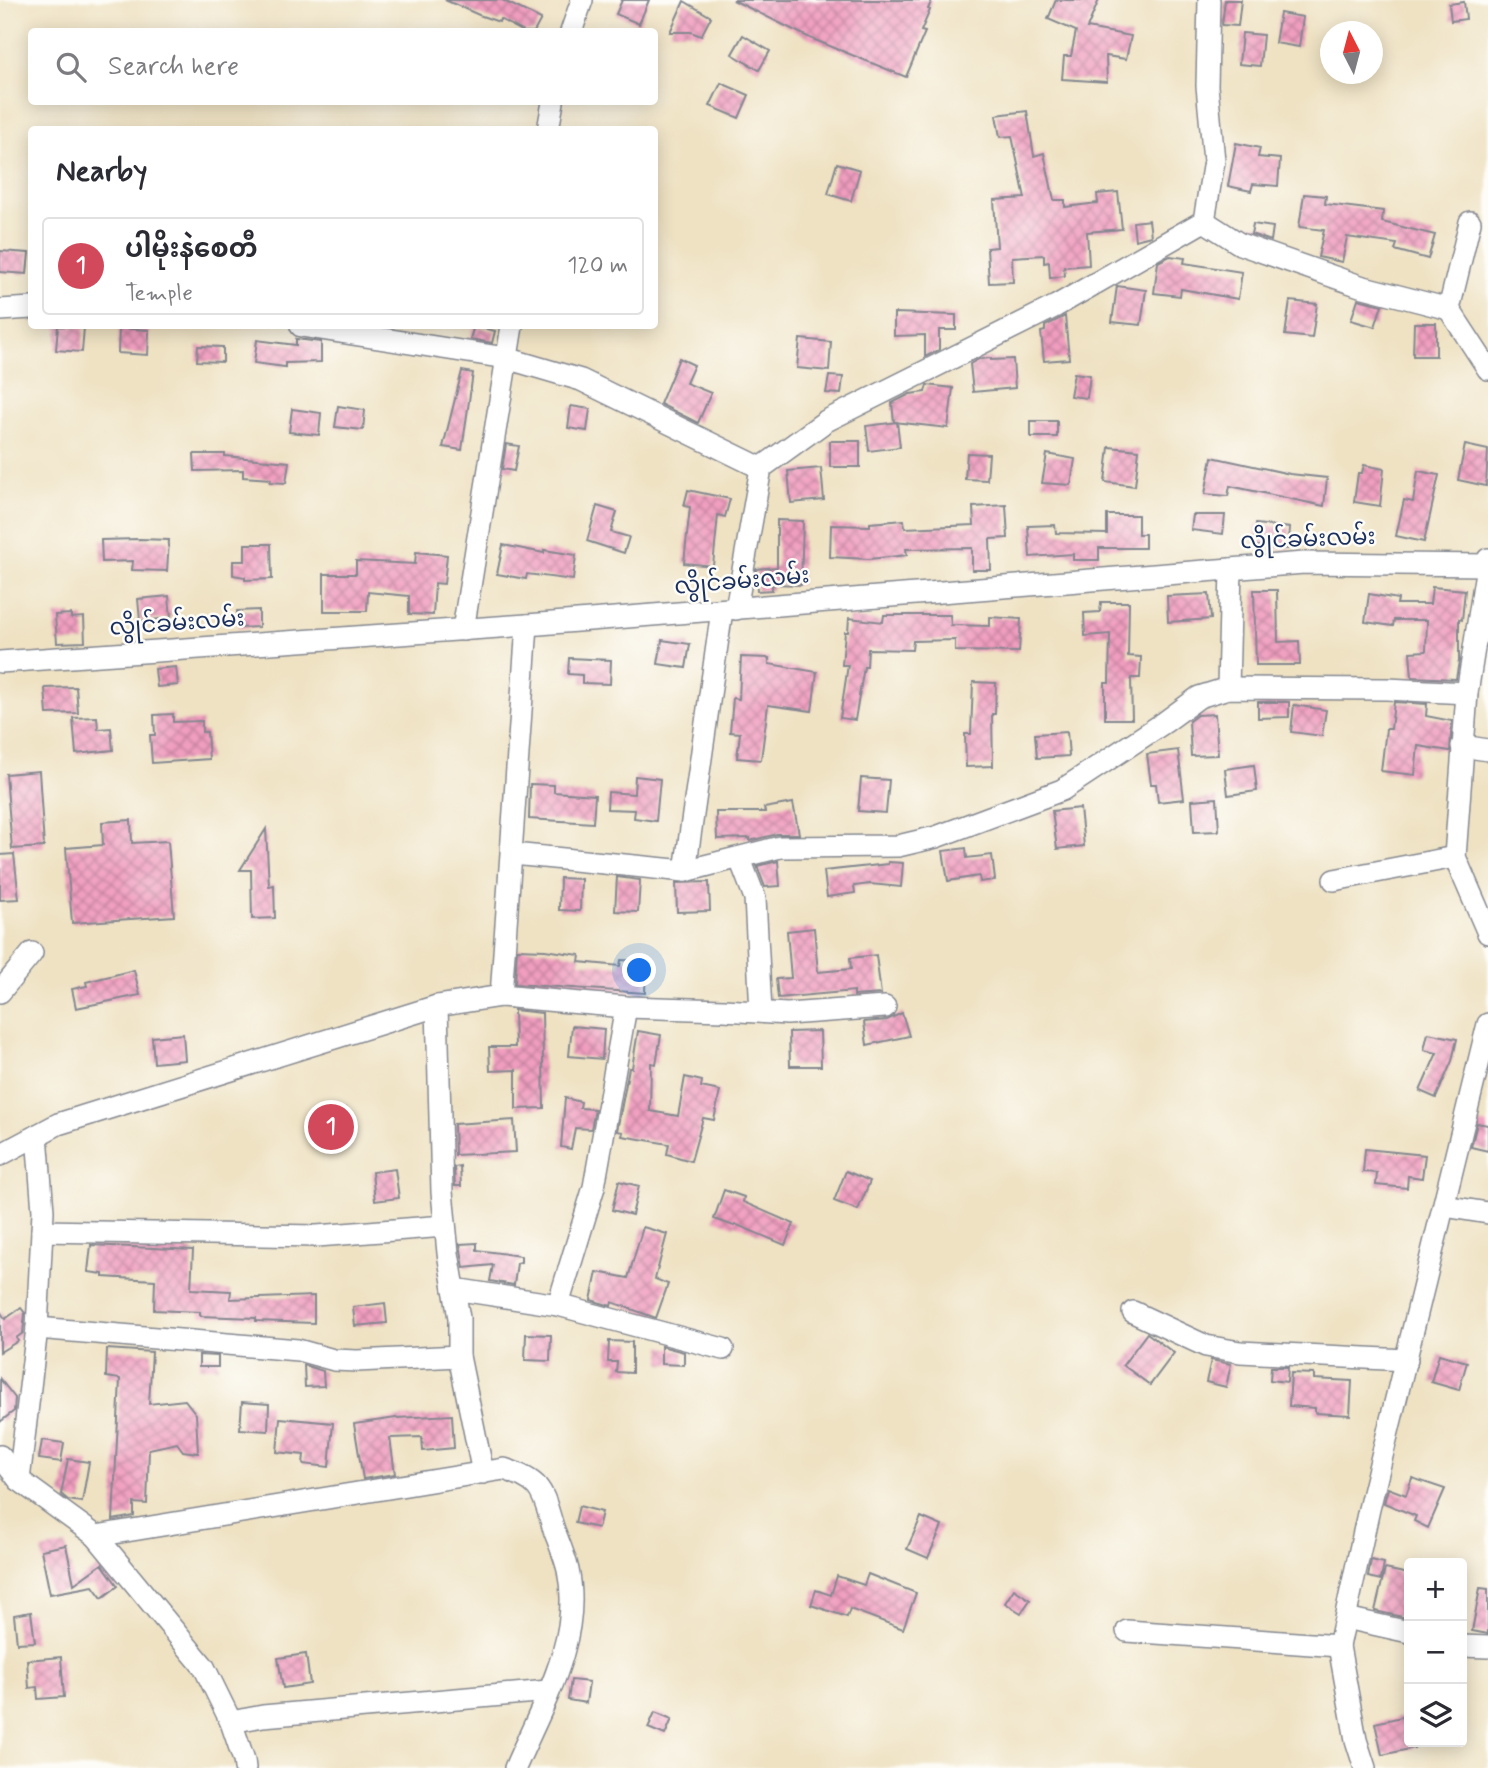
<!DOCTYPE html>
<html lang="en">
<head>
<meta charset="utf-8">
<style>
	:root { --surface:#fff; --page:#f2f2f3; --text:#2b2b33; --muted:#7c7c81; --line:#e1e1e2; --accent:#d1495b }
	body { margin:0; font-family:Mynerve,"Noto Sans Myanmar",sans-serif; background:var(--page); color:var(--text) }
	.controls { position:absolute; right:21px; bottom:21px; display:grid; overflow:hidden; border-radius:7px; box-shadow:0 4px 18px #0003 }
	.controls button { width:63px; height:63px; display:grid; place-items:center; padding:0; border:0; border-bottom:2px solid var(--line); background:var(--surface); color:var(--text); font:35px sans-serif }
	.compass { position:absolute; left:1320px; top:21px; width:63px; height:63px; border-radius:50%; background:var(--surface); box-shadow:0 4px 18px #0003; rotate:354deg }
	.you { position:absolute; left:640px; top:971px; width:24px; height:24px; margin:-18px; border:5px solid #fff; border-radius:50%; background:#1a73e8; box-shadow:0 0 0 10px #1a73e833 }
	.badge { display:grid; place-items:center; width:46px; height:46px; border-radius:50%; background:var(--accent); color:#fff; font-size:23px; font-weight:700 }
	.pin { position:absolute; translate:-50% -50%; border:4px solid #fff; box-shadow:0 2px 7px #0006 }
	.list { margin:0; padding:0; list-style:none }
	h2 { display:flex; justify-content:space-between; align-items:center; height:91px; margin:0; padding:0 28px; font-size:30px }
	h2 small { font-size:23px; font-weight:400; color:var(--muted) }
	.list li { display:grid; grid-template-columns:46px 1fr auto; gap:21px; align-items:center; box-sizing:border-box; height:98px; margin:0 14px 14px; padding:0 14px; border:2px solid var(--line); border-radius:7px }
	.list b { display:block; font-size:26px; white-space:nowrap }
	.list p { margin:0; font-size:23px; white-space:nowrap; color:var(--muted) }
	.list em { font-size:23px; font-style:normal; color:var(--muted) }
	.icon { flex:none; width:38px; height:38px; fill:none; stroke:currentColor; stroke-width:2; stroke-linecap:round; stroke-linejoin:round }
	.map { position:relative; flex:none; width:1488px; height:1768px; overflow:hidden }
	.search { position:absolute; background:var(--surface); box-shadow:0 4px 18px #0003; left:28px; top:28px; width:630px; height:77px; display:flex; align-items:center; gap:18px; box-sizing:border-box; padding:0 24px; border-radius:7px; color:var(--muted); font-size:26px }
	.panel { position:absolute; background:var(--surface); box-shadow:0 4px 18px #0003; left:28px; top:126px; width:630px; height:203px; border-radius:7px }
	.map>svg:first-child { display:block }
	.building { fill:url(#building-cross-hatch) }
	.lines { fill:none; stroke-linecap:round; stroke-linejoin:round }
	.street-casing { stroke:#858890; stroke-width:24 }
	.street { stroke:#fff; stroke-width:21 }
	.labels { text-anchor:middle; dominant-baseline:central; stroke-width:5; stroke-linejoin:round; paint-order:stroke }
	.street-label { font-size:23px; fill:#1b2f5e; stroke:#fdfcf7 }
</style>
</head>
<body>
<div class="map">
<svg width="1488" height="1768" viewBox="0 0 1488 1768">
	<defs>
		<pattern id="building-cross-hatch" width="8" height="8" patternUnits="userSpaceOnUse" patternTransform="scale(1.75)"><rect width="8" height="8" fill="#f19ebf"/><path d="M0 0l8 8M0 8l8-8" fill="none" stroke="#c2819e"/></pattern>
	</defs>
	<rect width="100%" height="100%" fill="#fdfcf7"/>
	<filter id="ink" filterUnits="userSpaceOnUse"><feTurbulence type="fractalNoise" baseFrequency=".0143" numOctaves="2"/><feDisplacementMap in="SourceGraphic" scale="14" xChannelSelector="R" yChannelSelector="G"/><feConvolveMatrix kernelMatrix="1 2 1 2 8 2 1 2 1" color-interpolation-filters="sRGB"/></filter>
	<filter id="wash" filterUnits="userSpaceOnUse"><feTurbulence type="fractalNoise" baseFrequency=".00686" numOctaves="4" result="noise"/><feDisplacementMap in="SourceGraphic" scale="28" xChannelSelector="R" yChannelSelector="G"/><feGaussianBlur stdDeviation="1.57" result="paint"/><feColorMatrix in="noise" values="0 0 0 0 0 0 0 0 0 0 0 0 0 0 0 0 0 1.4 0 .05"/><feComposite in="paint" operator="in"/></filter>
	<g filter="url(#wash)">
		<rect width="100%" height="100%" fill="#efe2c3"/>
		<g id="blocks">
			<!-- building -->
			<g class="building">
				<path d="M445 0H502L541 19 534 32H524L500 19 499 22 479 15Z"/>
				<path d="M622 0H649L639 24 616 14Z"/>
				<path d="M733 0H932L928 9 930 10 921 31 925 32 906 77 810 38Z"/>
				<path d="M1056 0H1099L1087 28 1131 36 1126 59 1106 56 1107 82 1062 79 1064 56H1071L1076 31 1048 19Z"/>
				<path d="M1225 0H1241L1238 26 1222 25Z"/>
				<path d="M684 1 711 17 701 36 691 32H670Z"/>
				<path d="M1464 2 1466 19 1451 21 1449 4Z"/>
				<path d="M1280 13 1303 17 1299 47 1275 43Z"/>
				<path d="M1242 33 1263 35 1260 66 1239 64Z"/>
				<path d="M743 35 770 51 759 70 732 54Z"/>
				<path d="M721 83 749 95 739 118 710 106Z"/>
				<path d="M1027 111 1034 156 1044 153 1054 200H1065V207L1098 203 1097 194 1118 192 1122 229 1087 232 1089 265 1064 267 1065 276 1050 278 1049 262 1044 263V255L1012 257 1013 282 989 283 987 248 997 247 994 200 1025 198 1012 136 1000 137 996 115Z"/>
				<path d="M1236 143 1260 148 1258 157 1280 159 1278 186 1253 184 1251 191 1228 186Z"/>
				<path d="M837 163 860 170 851 201 828 194Z"/>
				<path d="M1304 194 1326 196 1325 204 1383 211 1382 222 1435 235 1428 259 1395 250 1397 244 1347 237 1342 262 1318 257 1324 230 1299 227Z"/>
				<path d="M1149 220 1151 236 1135 240 1133 222Z"/>
				<path d="M1253 224 1273 227 1271 241 1251 234Z"/>
				<path d="M0 251 29 253 27 274 0 272Z"/>
				<path d="M1170 256 1185 258 1184 263 1242 272 1238 299 1181 289 1180 296 1154 293 1158 262Z"/>
				<path d="M1117 286 1146 290 1141 325 1112 322Z"/>
				<path d="M1358 299 1382 305 1375 327 1351 320Z"/>
				<path d="M1290 301 1317 304 1312 338 1285 335Z"/>
				<path d="M894 313 956 315V330H939V350L925 357V335L894 336Z"/>
				<path d="M1065 316 1069 359 1044 361 1041 332 1045 331V326Z"/>
				<path d="M1414 323H1436V356H1413Z"/>
				<path d="M58 326 84 327 82 352 56 350Z"/>
				<path d="M474 326 495 331 492 343 470 339Z"/>
				<path d="M119 328 149 330 148 355 118 353Z"/>
				<path d="M296 339 321 342V362L285 363V367L254 363 257 340 296 345Z"/>
				<path d="M800 339 831 342 829 371 797 368Z"/>
				<path d="M198 346 223 347V362L197 361Z"/>
				<path d="M679 358 694 365 686 383 711 393 698 423 660 404Z"/>
				<path d="M991 358V360L1013 359 1015 388 973 392 970 364 979 359Z"/>
				<path d="M462 371 473 373 462 450 443 447Z"/>
				<path d="M1074 373 1090 375 1087 398 1070 396Z"/>
				<path d="M829 376 843 377 841 394 826 393Z"/>
				<path d="M927 385 953 388 948 428 894 422 892 403 910 394 925 392Z"/>
				<path d="M338 406 365 410 363 430 335 427Z"/>
				<path d="M571 406 590 409 587 431 568 428Z"/>
				<path d="M292 409 321 413 319 435 289 432Z"/>
				<rect x="1031" y="421" width="26" height="16"/>
				<path d="M897 422 900 447 869 451 866 426Z"/>
				<rect x="830" y="441" width="30" height="26"/>
				<path d="M506 444 519 446 514 471 502 469Z"/>
				<path d="M1465 445 1488 450 1486 486 1458 480Z"/>
				<path d="M1109 447 1139 450 1135 486 1105 482Z"/>
				<path d="M967 453 989 454 987 480 965 479Z"/>
				<path d="M194 454H225V456L289 462 286 483 270 482 271 479 243 477V470L195 471Z"/>
				<path d="M1047 454 1075 459 1071 485 1042 483Z"/>
				<path d="M1212 457 1290 474 1327 478 1324 506 1230 486 1228 496 1205 494Z"/>
				<path d="M1364 465 1384 469 1380 506 1354 502 1358 473H1362Z"/>
				<path d="M821 468 824 500 791 503 788 471Z"/>
				<path d="M1418 471 1439 475 1424 542 1396 536 1404 500 1413 502Z"/>
				<path d="M688 490 730 499 725 517 718 515 713 566 684 563 690 507 684 506Z"/>
				<path d="M1006 505 1008 538 990 539 991 570H972V548L906 549 907 555 869 559 830 557 831 525 870 526V523L904 520 905 528 974 525 973 507Z"/>
				<path d="M597 506 617 512 611 532 629 537 624 553 587 541Z"/>
				<path d="M1107 515H1138V534H1145V548H1099V560H1073V554L1030 557 1028 526 1055 525 1056 533 1107 534Z"/>
				<path d="M1193 515H1225L1223 534 1191 530Z"/>
				<path d="M777 520 803 521 801 585 772 584V590L757 591 756 569 777 567Z"/>
				<path d="M1256 524 1290 528 1288 549 1254 546Z"/>
				<path d="M139 539 169 540 167 571 132 570 133 561 102 562 101 540Z"/>
				<path d="M245 544H271L272 579 245 580V577L233 575V561H245Z"/>
				<path d="M503 545 544 553V550L576 555 573 580 527 574 526 579 497 574Z"/>
				<path d="M416 552 447 555 444 584 435 583 433 615 409 614V596L368 592 367 611H324V574H356V561L415 564Z"/>
				<path d="M1432 587 1465 590 1462 620 1459 619V661L1456 679 1412 677 1410 652 1426 651 1427 620H1394L1393 626 1365 622 1369 594 1398 599 1397 604H1430Z"/>
				<path d="M1254 590H1277L1278 642 1299 641 1300 665H1256Z"/>
				<path d="M1209 594 1211 619 1168 622 1167 596Z"/>
				<path d="M169 596 171 618 140 621 138 599Z"/>
				<path d="M1101 602H1129L1128 656 1141 657 1140 678H1131L1132 719H1105V683H1109L1110 634 1085 636 1084 613 1100 612Z"/>
				<path d="M259 610V627L238 628 237 611Z"/>
				<path d="M71 614V618L84 617 85 642 57 643 55 615Z"/>
				<path d="M884 615H950L951 625 990 626V617L1021 619 1019 652 955 651V640L913 641 912 650 868 649 867 667H864L855 720 840 718 848 665H842L845 632H848L849 618 883 622Z"/>
				<path d="M662 640 690 644 686 668 658 664Z"/>
				<path d="M741 657 769 658V664L817 672 812 711 768 705 761 760 737 758 740 733 730 732 733 698 739 699Z"/>
				<path d="M569 658 611 660 610 684 582 683V675L568 674Z"/>
				<path d="M176 667 178 685 157 687 155 669Z"/>
				<path d="M973 682 996 683 995 714H992L993 766 966 767 965 734H971Z"/>
				<path d="M76 687 78 713 47 714 45 688Z"/>
				<path d="M1258 702H1289V717L1258 718Z"/>
				<path d="M1394 702 1427 704 1426 716 1452 721 1450 751 1418 746 1415 775 1381 771 1386 729H1391Z"/>
				<path d="M1294 705 1326 710 1322 736 1291 732Z"/>
				<path d="M173 714V722L202 721V732H207L209 759 152 763 150 735H155L154 715Z"/>
				<path d="M1215 714 1218 755 1191 756 1189 721 1197 715Z"/>
				<path d="M97 717 98 729 111 728 113 750 76 754 73 718Z"/>
				<path d="M1067 732 1069 756 1037 758 1035 734Z"/>
				<path d="M1178 750 1184 799 1158 802 1156 784H1151L1147 754Z"/>
				<path d="M1254 765 1257 791 1228 795 1225 769Z"/>
				<path d="M39 771 44 847 12 849 6 774Z"/>
				<path d="M635 776 660 779 656 821 634 818 635 810 607 809 608 792 634 794Z"/>
				<path d="M861 778 889 780 886 813 858 811Z"/>
				<path d="M530 784 554 785V792L595 795 593 823 529 819Z"/>
				<path d="M1217 798 1219 831 1194 832 1192 800Z"/>
				<path d="M793 803 799 834H777L750 841V838L717 839 716 812H765L764 808Z"/>
				<path d="M1080 808 1084 846 1057 849 1052 811Z"/>
				<path d="M131 820 132 843 168 841 174 916 72 923 66 848 103 845 102 822Z"/>
				<path d="M266 829 269 886 274 885 275 918 252 919 251 870H240Z"/>
				<path d="M966 848 967 858 992 855 995 880 980 882 979 876 948 881 943 851Z"/>
				<path d="M14 854 19 899 0 900V855Z"/>
				<path d="M778 861 780 886 765 887 757 866Z"/>
				<path d="M888 862 903 863 901 887 870 884 854 886 855 893 827 897 824 871 888 864Z"/>
				<path d="M617 877 640 880 638 912 615 911Z"/>
				<path d="M560 878 581 879 580 911 559 910Z"/>
				<path d="M709 882 710 911 677 912 676 883Z"/>
				<path d="M814 928 818 972 851 969 850 958 876 955 881 994 854 996V991L778 998 776 979 791 978 787 931Z"/>
				<path d="M517 949 545 950 580 955 579 962 620 966 621 960 646 961 645 993 515 984Z"/>
				<path d="M134 970 140 995 76 1008 72 989 87 986 86 982Z"/>
				<path d="M514 1010 542 1013 544 1108 516 1109V1070L490 1071 489 1047H515Z"/>
				<path d="M902 1013 909 1036 867 1045 864 1022 887 1020Z"/>
				<path d="M572 1026 604 1029 602 1059 569 1056Z"/>
				<path d="M638 1031 661 1035 656 1064 651 1063 650 1111 678 1116 685 1077 702 1081 701 1087 720 1091 714 1120 703 1118 691 1161 667 1154 669 1144 622 1136 623 1132 617 1131 629 1068H632Z"/>
				<path d="M820 1031 821 1066H790L789 1032Z"/>
				<path d="M1428 1033 1457 1039 1452 1061 1436 1098 1420 1091 1437 1053 1424 1050Z"/>
				<path d="M183 1034 185 1060 154 1063 152 1037Z"/>
				<path d="M565 1098 581 1102 580 1108 595 1109 591 1129 575 1128 571 1149 561 1147Z"/>
				<path d="M345 1108 347 1144 317 1146 315 1110Z"/>
				<path d="M514 1120 516 1152 455 1155 454 1124Z"/>
				<path d="M1477 1123 1488 1125V1151L1471 1147Z"/>
				<path d="M1365 1149 1425 1155 1422 1178 1408 1176 1407 1188 1376 1185 1377 1173 1363 1172Z"/>
				<path d="M460 1166 461 1186H455L454 1167Z"/>
				<path d="M395 1169 399 1198 375 1201 372 1172Z"/>
				<path d="M846 1171 870 1181 858 1210 834 1201Z"/>
				<path d="M619 1181 639 1186 632 1215 612 1210Z"/>
				<path d="M724 1190 744 1197 743 1202 794 1224 785 1245 735 1224 734 1226 714 1219Z"/>
				<path d="M643 1227 667 1234 655 1279 668 1284 656 1318 612 1302 611 1306 591 1300 597 1272 628 1278Z"/>
				<path d="M477 1243V1250L521 1256V1262L517 1263 514 1285 490 1281 493 1265 464 1268 460 1244Z"/>
				<path d="M91 1245 193 1250 191 1289 231 1291 230 1299 314 1296V1323L256 1321V1318L200 1316V1312L154 1310 155 1280 103 1277V1274L88 1272Z"/>
				<path d="M385 1303 387 1323 355 1326 353 1307Z"/>
				<path d="M21 1308 25 1313 23 1333 16 1338 18 1341 0 1352V1311L5 1319Z"/>
				<path d="M1147 1333 1174 1353 1150 1385 1123 1365Z"/>
				<path d="M526 1334 551 1335 550 1361 525 1360Z"/>
				<path d="M609 1341 632 1342V1373L616 1372 617 1362H608Z"/>
				<path d="M661 1346 684 1352V1365L661 1364Z"/>
				<path d="M107 1349 152 1352 149 1404 185 1400 196 1414 198 1453 183 1451 177 1443 149 1449 147 1504 134 1503V1516L113 1520 120 1379 106 1377Z"/>
				<path d="M1439 1354 1467 1362 1459 1390 1431 1382Z"/>
				<path d="M199 1355 218 1356V1367H199Z"/>
				<path d="M1211 1360 1231 1364 1226 1387 1206 1382Z"/>
				<path d="M304 1365 323 1371 324 1386 305 1387Z"/>
				<path d="M1271 1367H1288L1287 1382 1270 1380Z"/>
				<path d="M1291 1373 1314 1374V1379L1352 1381 1350 1415 1315 1413V1408L1289 1406Z"/>
				<path d="M0 1379 15 1398 14 1411 0 1422Z"/>
				<path d="M242 1402 269 1404 268 1431 240 1429Z"/>
				<path d="M452 1415 454 1448 423 1451 422 1437 390 1438 395 1474 363 1479 354 1424 396 1418Z"/>
				<path d="M280 1418 333 1423 329 1467 303 1464 304 1455 277 1452Z"/>
				<path d="M42 1440 64 1443 61 1462 39 1459Z"/>
				<path d="M68 1459 89 1462 82 1502 68 1500 61 1494Z"/>
				<path d="M1412 1478 1445 1489 1428 1528 1414 1521 1416 1516 1384 1503 1388 1488 1406 1495Z"/>
				<path d="M579 1506 602 1512 598 1528 575 1523Z"/>
				<path d="M921 1517 942 1526 928 1558 907 1549Z"/>
				<path d="M66 1545 74 1584 102 1564 118 1586 102 1598 93 1586 50 1594 41 1550Z"/>
				<path d="M1371 1560 1384 1563 1381 1580 1368 1577Z"/>
				<path d="M1385 1569 1409 1574V1609L1407 1618 1375 1611Z"/>
				<path d="M868 1574 916 1593 903 1629 850 1609 847 1617 811 1605 816 1590 831 1595 837 1576 864 1585Z"/>
				<path d="M1480 1588 1488 1589V1634L1472 1631Z"/>
				<path d="M1014 1589 1030 1600 1021 1613 1005 1603Z"/>
				<path d="M31 1612 35 1642 17 1643 14 1615Z"/>
				<path d="M306 1654 310 1684 283 1688 278 1658Z"/>
				<path d="M61 1657 64 1697 38 1699 37 1687 29 1688 27 1660Z"/>
				<path d="M571 1680 589 1682 586 1703 568 1700Z"/>
				<path d="M655 1712 672 1719 665 1735 648 1728Z"/>
				<path d="M1406 1716 1409 1742H1412L1414 1748 1382 1755 1375 1723Z"/>
			</g>
		</g>
	</g>
	<g filter="url(#ink)">
		<use href="#blocks" fill-opacity="0" stroke="#858890" stroke-width="2"/>
		<g class="lines">
			<!-- street casing -->
			<g class="street-casing">
				<g id="street">
					<path d="M571 32 582 0"/>
					<path d="M548 130 553 102"/>
					<path d="M1204 221 1240 244 1360 286 1449 309"/>
					<path d="M1470 222 1449 309 1488 369"/>
					<path d="M0 310 32 308"/>
					<path d="M301 326 506 358 581 380 761 468"/>
					<path d="M1488 559 1467 693 1455 857 1488 933"/>
					<path d="M736 609 761 468 826 421 1056 306 1204 221 1214 161 1207 86 1209 0"/>
					<path d="M463 630 512 326"/>
					<path d="M0 662 527 625 1304 563 1488 565"/>
					<path d="M1228 688 1231 569"/>
					<path d="M1462 746 1488 750"/>
					<path d="M513 854 685 871 780 847 898 846 936 837 1062 790 1165 722 1199 697 1228 688 1387 689 1467 693"/>
					<path d="M740 859 755 898 761 1012"/>
					<path d="M685 871 722 610"/>
					<path d="M1334 880 1455 857"/>
					<path d="M0 992 32 953"/>
					<path d="M501 996 527 625"/>
					<path d="M437 1006 442 1192 448 1253 459 1318V1356L483 1473"/>
					<path d="M0 1155 58 1124 437 1006 501 996 626 1007 724 1010 787 1014 885 1007"/>
					<path d="M1444 1206 1488 1213"/>
					<path d="M42 1231 317 1236 445 1226"/>
					<path d="M454 1289 558 1305 723 1349"/>
					<path d="M558 1305 594 1187 626 1007"/>
					<path d="M1133 1312 1206 1346 1240 1352 1407 1360"/>
					<path d="M37 1328 298 1350 334 1360 357 1361 459 1356"/>
					<path d="M0 1456 19 1480 96 1536 204 1667 231 1722 244 1760 245 1768"/>
					<path d="M19 1480 37 1328 43 1211 37 1135"/>
					<path d="M96 1536 504 1469C545 1482 542 1493 554 1530 559 1543 565 1557 568 1570 583 1639 541 1707 515 1768"/>
					<path d="M1346 1618 1409 1632"/>
					<path d="M1127 1631 1339 1646"/>
					<path d="M1462 1646 1488 1647"/>
					<path d="M231 1722 263 1716 548 1691"/>
					<path d="M1365 1768 1356 1740 1339 1646 1369 1509 1488 1024"/>
				</g>
			</g>
			<!-- street -->
			<use href="#street" class="street"/>
		</g>
	</g>
	<g class="labels">
		<!-- street labels -->
		<g class="street-label">
			<text transform="translate(1308 540) rotate(-2)">လွိုင်ခမ်းလမ်း</text>
			<text transform="translate(742 582) rotate(-5)">လွိုင်ခမ်းလမ်း</text>
			<text transform="translate(177 624) rotate(-4)">လွိုင်ခမ်းလမ်း</text>
		</g>
	</g>
</svg>
<div class="controls">
<button>+</button>
<button>−</button>
<button><svg class="icon" aria-label="layers" viewBox="0 0 24 24"><path d="M12 4l9 5-9 5-9-5zM3 14l9 5 9-5"/></svg></button>
</div>
<svg class="compass" viewBox="-18 -18 36 36"><path d="M0-13l5 13h-10z" fill="#e53935"/><path d="M0 13l5-13h-10z" fill="#7c7c81"/></svg>
<div class="you"></div>
<div class="pin badge" style="left:331px;top:1127px">1</div>
<div class="search"><svg class="icon" aria-label="search" viewBox="0 0 24 24"><circle cx="10" cy="10" r="6"/><path d="M15 15l6 6"/></svg>Search here</div>
<section class="panel">
<h2>Nearby<small></small></h2>
<ul class="list">
<li><span class="badge">1</span><div><b>ပါမိုးနဲစေတီ</b><p>Temple</p></div><em>120 m</em></li>
</ul>
</section>
</div>
</body>
</html>
